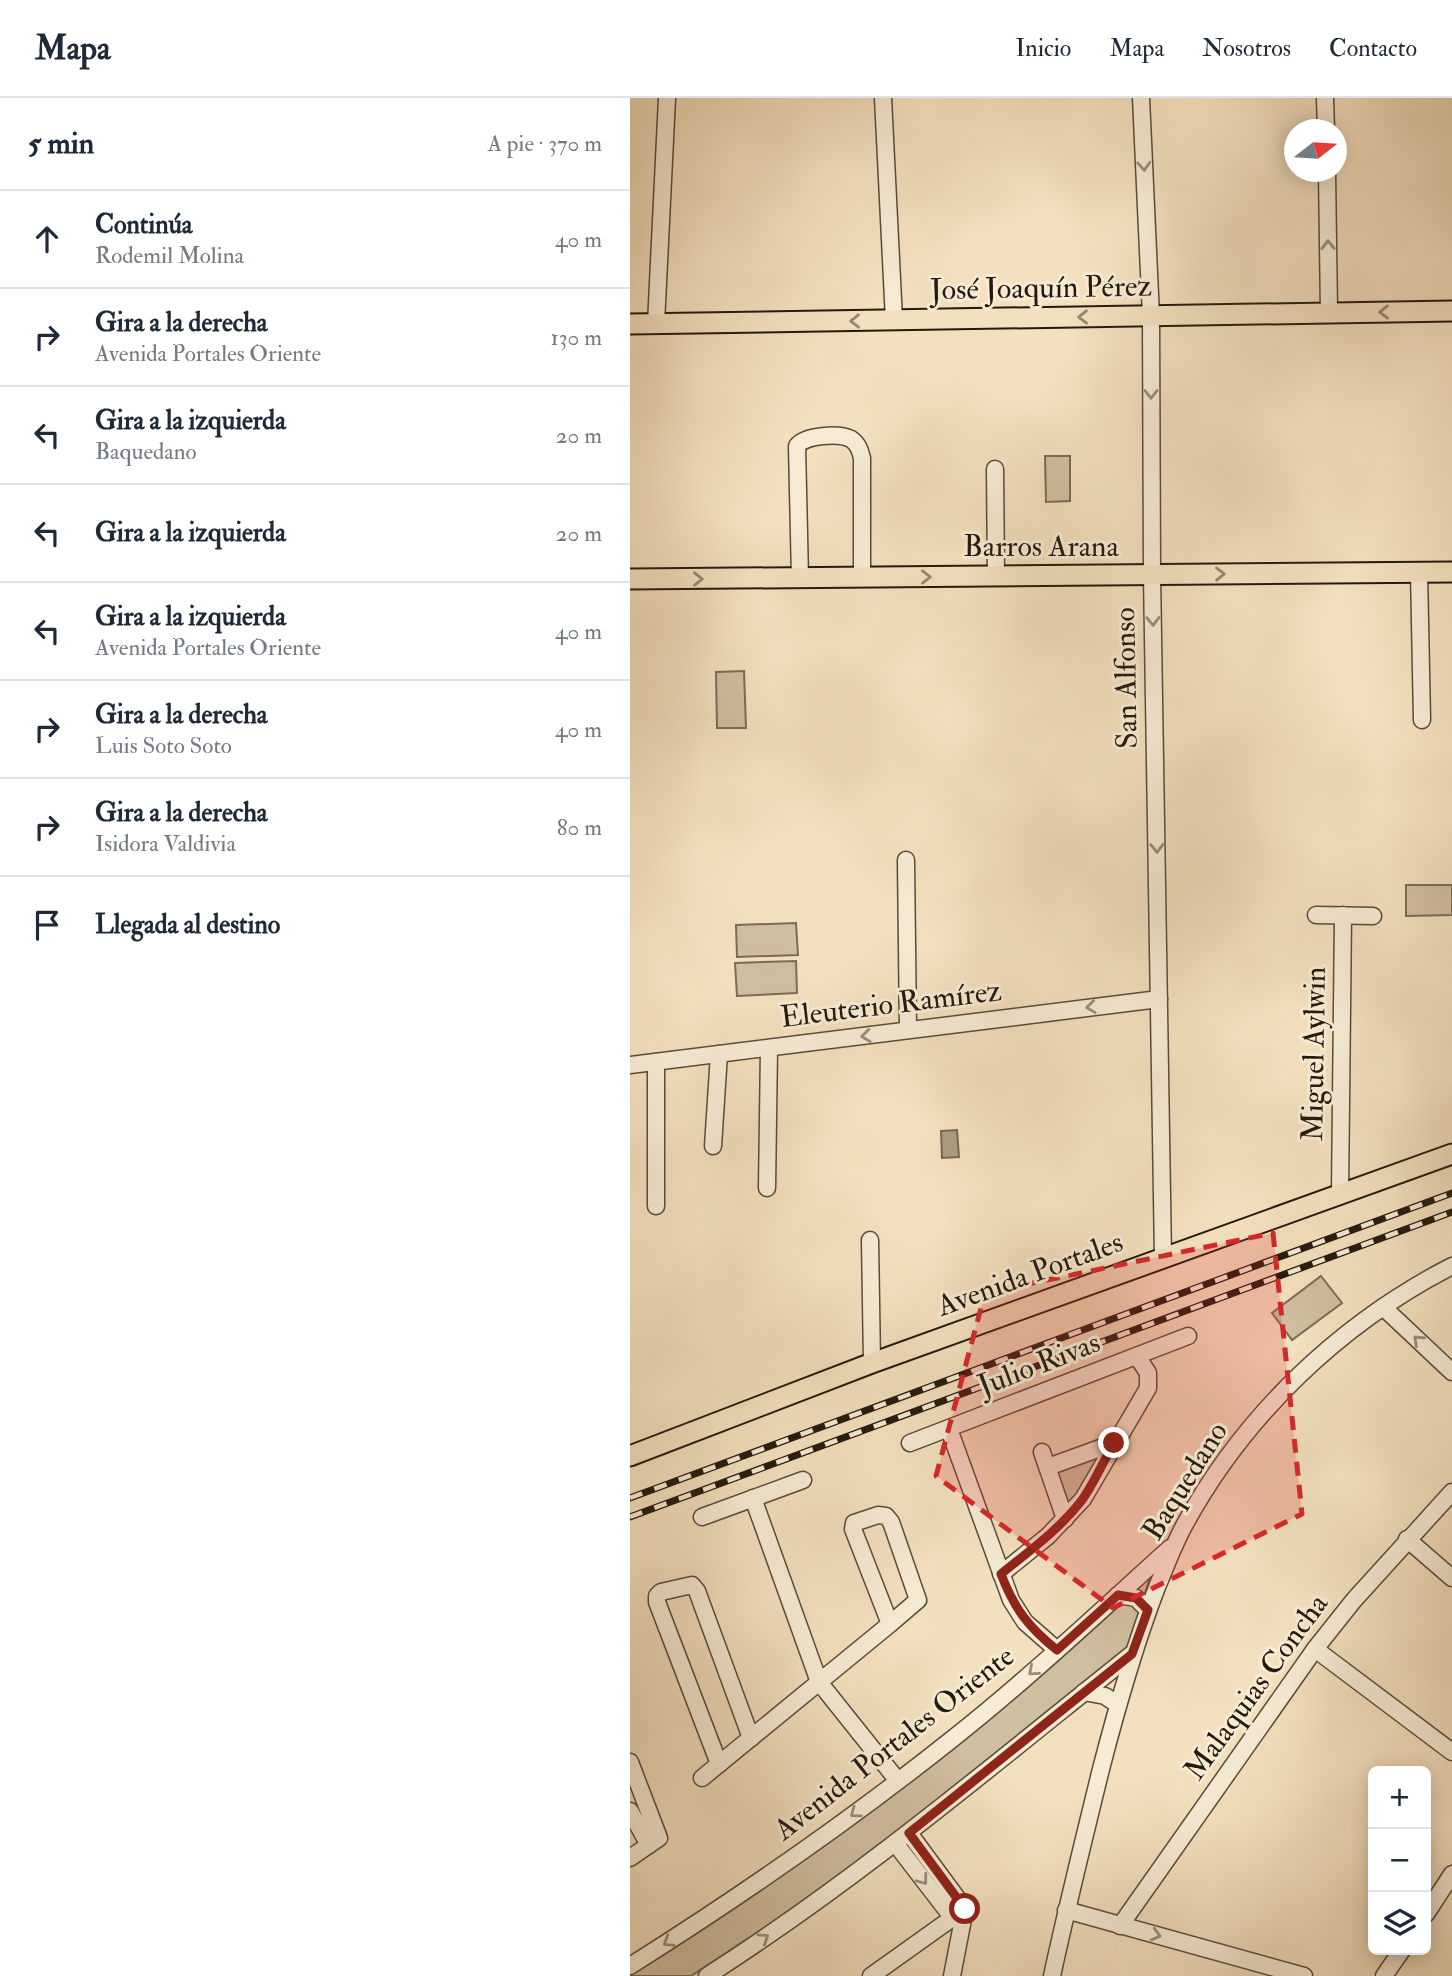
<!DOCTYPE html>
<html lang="es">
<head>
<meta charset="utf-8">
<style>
	:root { --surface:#fff; --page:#f2f2f3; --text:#1f2937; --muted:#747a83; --line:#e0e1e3 }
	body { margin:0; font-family:"IM FELL Double Pica",serif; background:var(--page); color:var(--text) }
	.controls { position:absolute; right:21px; bottom:21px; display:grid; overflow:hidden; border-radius:10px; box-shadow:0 4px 18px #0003 }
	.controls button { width:63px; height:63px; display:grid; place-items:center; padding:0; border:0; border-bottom:2px solid var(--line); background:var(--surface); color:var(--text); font:35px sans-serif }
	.compass { position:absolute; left:654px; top:21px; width:63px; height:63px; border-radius:50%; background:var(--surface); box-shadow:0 4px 18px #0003; rotate:73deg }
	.stop { position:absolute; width:21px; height:21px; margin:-16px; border:5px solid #8f2418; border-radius:50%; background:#fff }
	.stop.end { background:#8f2418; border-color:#fff; box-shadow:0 2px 7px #0008 }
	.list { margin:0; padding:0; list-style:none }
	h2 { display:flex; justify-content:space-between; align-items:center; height:91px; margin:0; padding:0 28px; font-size:30px }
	h2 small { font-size:23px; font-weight:400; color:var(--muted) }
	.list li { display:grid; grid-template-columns:46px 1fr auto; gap:21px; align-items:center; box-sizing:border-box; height:98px; padding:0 28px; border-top:2px solid var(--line) }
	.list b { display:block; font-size:26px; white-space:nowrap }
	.list p { margin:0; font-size:23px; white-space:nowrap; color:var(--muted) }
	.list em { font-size:23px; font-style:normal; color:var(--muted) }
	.icon { flex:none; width:38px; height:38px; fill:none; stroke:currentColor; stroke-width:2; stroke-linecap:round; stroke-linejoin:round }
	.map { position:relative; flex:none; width:822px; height:1878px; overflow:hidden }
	header { display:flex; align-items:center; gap:42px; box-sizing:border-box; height:98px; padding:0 35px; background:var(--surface); border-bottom:2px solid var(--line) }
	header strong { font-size:33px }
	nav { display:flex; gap:38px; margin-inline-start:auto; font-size:24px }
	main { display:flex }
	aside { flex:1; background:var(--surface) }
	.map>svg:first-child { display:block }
	.green { fill:#d0bea0; stroke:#7a6c57; stroke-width:2 }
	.water { fill:#ac9d82; stroke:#756954; stroke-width:2 }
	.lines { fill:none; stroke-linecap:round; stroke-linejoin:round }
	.minor-casing { stroke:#574c3a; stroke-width:19 }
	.major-casing { stroke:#231a0e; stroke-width:23 }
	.minor { stroke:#f7ebd5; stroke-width:16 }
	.major { stroke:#f3e0be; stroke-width:19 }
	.rail-casing { stroke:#231a0e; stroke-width:7 }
	.rail { stroke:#f7ebd5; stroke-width:4.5; stroke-dasharray:13; stroke-linecap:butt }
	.oneway { stroke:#988d7b }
	.oneway2 { stroke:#95876f }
	.route { stroke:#8f2418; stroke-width:9 }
	.marked { fill:#d62828; fill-opacity:0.2; stroke:#d62828; stroke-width:5; stroke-dasharray:14 9; stroke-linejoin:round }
	.labels { text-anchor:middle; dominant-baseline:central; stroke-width:6; stroke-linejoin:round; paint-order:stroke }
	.street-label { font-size:30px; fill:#231a0e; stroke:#f7ebd5 }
</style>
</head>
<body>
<header>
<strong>Mapa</strong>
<nav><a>Inicio</a><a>Mapa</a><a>Nosotros</a><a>Contacto</a></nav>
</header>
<main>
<aside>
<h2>5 min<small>A pie · 370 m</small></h2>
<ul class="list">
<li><svg class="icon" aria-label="ahead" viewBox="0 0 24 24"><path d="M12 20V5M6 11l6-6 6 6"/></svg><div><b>Continúa</b><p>Rodemil Molina</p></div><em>40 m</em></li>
<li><svg class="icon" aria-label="right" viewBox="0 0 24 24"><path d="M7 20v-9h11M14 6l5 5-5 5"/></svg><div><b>Gira a la derecha</b><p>Avenida Portales Oriente</p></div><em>130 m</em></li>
<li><svg class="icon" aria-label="left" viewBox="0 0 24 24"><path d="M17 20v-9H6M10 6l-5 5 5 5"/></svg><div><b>Gira a la izquierda</b><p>Baquedano</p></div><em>20 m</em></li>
<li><svg class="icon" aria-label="left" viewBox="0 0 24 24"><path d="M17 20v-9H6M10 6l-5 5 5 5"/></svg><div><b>Gira a la izquierda</b></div><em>20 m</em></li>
<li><svg class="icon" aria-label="left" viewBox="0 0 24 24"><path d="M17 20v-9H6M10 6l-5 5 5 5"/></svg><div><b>Gira a la izquierda</b><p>Avenida Portales Oriente</p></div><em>40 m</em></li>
<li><svg class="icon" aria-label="right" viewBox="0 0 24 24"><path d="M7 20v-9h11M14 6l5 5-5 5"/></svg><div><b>Gira a la derecha</b><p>Luis Soto Soto</p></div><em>40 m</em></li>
<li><svg class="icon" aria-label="right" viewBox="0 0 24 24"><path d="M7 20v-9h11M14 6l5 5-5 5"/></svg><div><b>Gira a la derecha</b><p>Isidora Valdivia</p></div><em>80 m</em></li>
<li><svg class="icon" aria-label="arrive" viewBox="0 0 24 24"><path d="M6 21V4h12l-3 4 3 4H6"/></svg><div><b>Llegada al destino</b></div></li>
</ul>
</aside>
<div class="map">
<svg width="822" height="1878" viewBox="0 0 822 1878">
	<rect width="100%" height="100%" fill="#f3e0be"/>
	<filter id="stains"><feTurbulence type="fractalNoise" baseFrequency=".00286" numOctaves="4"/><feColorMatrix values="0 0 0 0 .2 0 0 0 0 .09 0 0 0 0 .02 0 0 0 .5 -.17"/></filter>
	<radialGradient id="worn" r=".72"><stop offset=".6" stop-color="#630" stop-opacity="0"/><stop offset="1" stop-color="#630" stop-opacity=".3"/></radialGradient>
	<!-- green -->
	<g class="green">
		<path d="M415 358H440V403L416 404Z"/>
		<path d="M114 573 116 630H87L86 574Z"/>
		<path d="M776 787H822V817L776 818Z"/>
		<path d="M166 825 168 857 107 859 106 827Z"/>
		<path d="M166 863 167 895 107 898 105 865Z"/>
		<path d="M691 1178 712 1205 662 1242 642 1215Z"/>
		<path d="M476 1351 438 1414 422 1372Z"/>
		<path d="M521 1476 497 1555 270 1735 163 1811 61 1878H0V1871L102 1806Z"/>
	</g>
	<!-- water -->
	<path class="water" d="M327 1032 329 1059 312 1060 311 1033Z"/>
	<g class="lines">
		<!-- minor casing -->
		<g class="minor-casing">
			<g id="minor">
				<path d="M253 0 264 222"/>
				<path d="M511 0 521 218 522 477 533 1160"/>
				<path d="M695 0 696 32"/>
				<path d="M697 74 699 215"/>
				<path d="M26 226 37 0"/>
				<path d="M365 371 366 479"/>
				<path d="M789 474 792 622"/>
				<path d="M170 480 167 348C175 337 209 335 221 341 228 346 230 352 232 360V480"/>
				<path d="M276 762 278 932"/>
				<path d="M686 817 743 818"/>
				<path d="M0 967 529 901"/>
				<path d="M83 1048 89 956"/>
				<path d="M137 1090 139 950"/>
				<path d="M710 1096 713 817"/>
				<path d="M26 1108V964"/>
				<path d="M240 1142 242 1265"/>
				<path d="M753 1209 822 1274"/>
				<path d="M319 1331 381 1502 395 1524 427 1552"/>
				<path d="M280 1345 558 1238"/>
				<path d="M412 1354 435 1421"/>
				<path d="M418 1369 484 1345"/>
				<path d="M123 1400 189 1584 268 1683"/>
				<path d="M72 1419 173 1382"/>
				<path d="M777 1441 822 1480"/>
				<path d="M371 1476 418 1438 453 1401 518 1290V1275L507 1258"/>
				<path d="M488 1497 506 1500 518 1512"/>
				<path d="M685 1551 822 1654"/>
				<path d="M454 1594 475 1598 487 1606"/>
				<path d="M0 1664 29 1740 0 1760"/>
				<path d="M89 1666 27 1504V1498L31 1494 62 1487 67 1493 121 1640"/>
				<path d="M72 1680 260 1526 288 1502 261 1424 256 1418 248 1417 224 1425 223 1431 260 1526"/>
				<path d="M0 1713 19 1747"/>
				<path d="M279 1735 335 1811 322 1878"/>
				<path d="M265 1745 322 1819"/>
				<path d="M436 1812 674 1878"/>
				<path d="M796 1816 822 1776"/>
				<path d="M490 1828 685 1551 724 1502 822 1394"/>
				<path d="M0 1868C111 1798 218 1724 321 1642 397 1582 468 1515 540 1450"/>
				<path d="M77 1878C227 1782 363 1667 502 1556"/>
				<path d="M241 1878 335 1811"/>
				<path d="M422 1878C437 1809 454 1740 471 1671 487 1609 504 1549 527 1489 536 1468 544 1446 555 1426 615 1316 711 1225 822 1168"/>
				<path d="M754 1878 772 1852"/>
			</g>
		</g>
		<!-- major casing -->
		<g class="major-casing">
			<g id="major">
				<path d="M0 226 822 213"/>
				<path d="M0 481 822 474"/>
				<path d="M0 1358 242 1265 822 1056"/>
			</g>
		</g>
		<!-- minor -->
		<use href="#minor" class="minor"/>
		<!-- major -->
		<use href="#major" class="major"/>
		<!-- rail casing -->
		<g class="rail-casing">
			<g id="rail">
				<path d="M0 1400 822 1095"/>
				<path d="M0 1419 822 1114"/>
			</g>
		</g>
		<!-- rail -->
		<use href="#rail" class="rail"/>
	</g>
	<!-- one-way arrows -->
	<defs><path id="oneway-chevron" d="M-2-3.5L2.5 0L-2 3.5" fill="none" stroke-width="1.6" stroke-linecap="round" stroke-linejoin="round" transform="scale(1.75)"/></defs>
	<g class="oneway">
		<use href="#oneway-chevron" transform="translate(514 68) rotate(87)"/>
		<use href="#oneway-chevron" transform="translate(698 147) rotate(-91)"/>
		<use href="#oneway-chevron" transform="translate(521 296) rotate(90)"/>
		<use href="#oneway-chevron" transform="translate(523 523) rotate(89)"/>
		<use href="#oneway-chevron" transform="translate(527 750) rotate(89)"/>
		<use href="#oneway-chevron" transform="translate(461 909) rotate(173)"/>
		<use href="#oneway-chevron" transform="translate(236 938) rotate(173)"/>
		<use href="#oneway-chevron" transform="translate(788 1242) rotate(-137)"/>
		<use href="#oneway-chevron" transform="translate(403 1573) rotate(139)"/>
		<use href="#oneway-chevron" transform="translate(225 1715) rotate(143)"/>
		<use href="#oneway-chevron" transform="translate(293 1782) rotate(53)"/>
		<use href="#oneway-chevron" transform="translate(526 1837) rotate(15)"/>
		<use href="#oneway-chevron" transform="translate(134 1840) rotate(-34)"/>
		<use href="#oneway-chevron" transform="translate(38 1844) rotate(148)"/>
	</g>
	<g class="oneway2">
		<use href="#oneway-chevron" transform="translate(754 214) rotate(179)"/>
		<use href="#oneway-chevron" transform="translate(453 219) rotate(179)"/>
		<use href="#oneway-chevron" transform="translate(225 223) rotate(179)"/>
		<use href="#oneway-chevron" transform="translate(590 476) rotate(-1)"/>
		<use href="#oneway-chevron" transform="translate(296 479)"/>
		<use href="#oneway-chevron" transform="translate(68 481)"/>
	</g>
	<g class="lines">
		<!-- route -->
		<path class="route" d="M335 1811 279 1735 502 1556 518 1512 506 1500 488 1497 427 1552C398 1529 384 1510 371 1476 399 1453 429 1432 452 1402 464 1385 473 1364 484 1345"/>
	</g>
	<!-- marked area -->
	<path class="marked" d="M643 1135 672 1416 483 1510 306 1378 355 1195Z"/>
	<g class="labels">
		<!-- street labels -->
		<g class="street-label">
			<text transform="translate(411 190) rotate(-1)">José Joaquín Pérez</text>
			<text x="411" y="448">Barros Arana</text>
			<text transform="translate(496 580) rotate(-91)">San Alfonso</text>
			<text transform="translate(261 906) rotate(-7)">Eleuterio Ramírez</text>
			<text transform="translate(684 956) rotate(-89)">Miguel Aylwin</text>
			<text transform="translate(400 1176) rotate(-20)">Avenida Portales</text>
			<text transform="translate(409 1266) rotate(-21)">Julio Rivas</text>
			<text transform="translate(555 1383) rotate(-58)">Baquedano</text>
			<text transform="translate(626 1589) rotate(-54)">Malaquias Concha</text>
			<text transform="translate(264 1645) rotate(-38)">Avenida Portales Oriente</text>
		</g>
	</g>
	<rect width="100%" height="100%" filter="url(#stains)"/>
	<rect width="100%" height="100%" fill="url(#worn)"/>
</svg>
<div class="controls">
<button>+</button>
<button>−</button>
<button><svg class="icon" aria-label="layers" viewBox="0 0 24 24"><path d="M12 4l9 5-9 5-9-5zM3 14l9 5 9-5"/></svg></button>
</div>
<svg class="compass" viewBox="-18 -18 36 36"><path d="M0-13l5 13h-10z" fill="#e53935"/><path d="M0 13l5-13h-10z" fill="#747a83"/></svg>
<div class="stop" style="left:335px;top:1811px"></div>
<div class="stop end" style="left:484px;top:1345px"></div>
</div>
</main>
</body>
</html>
